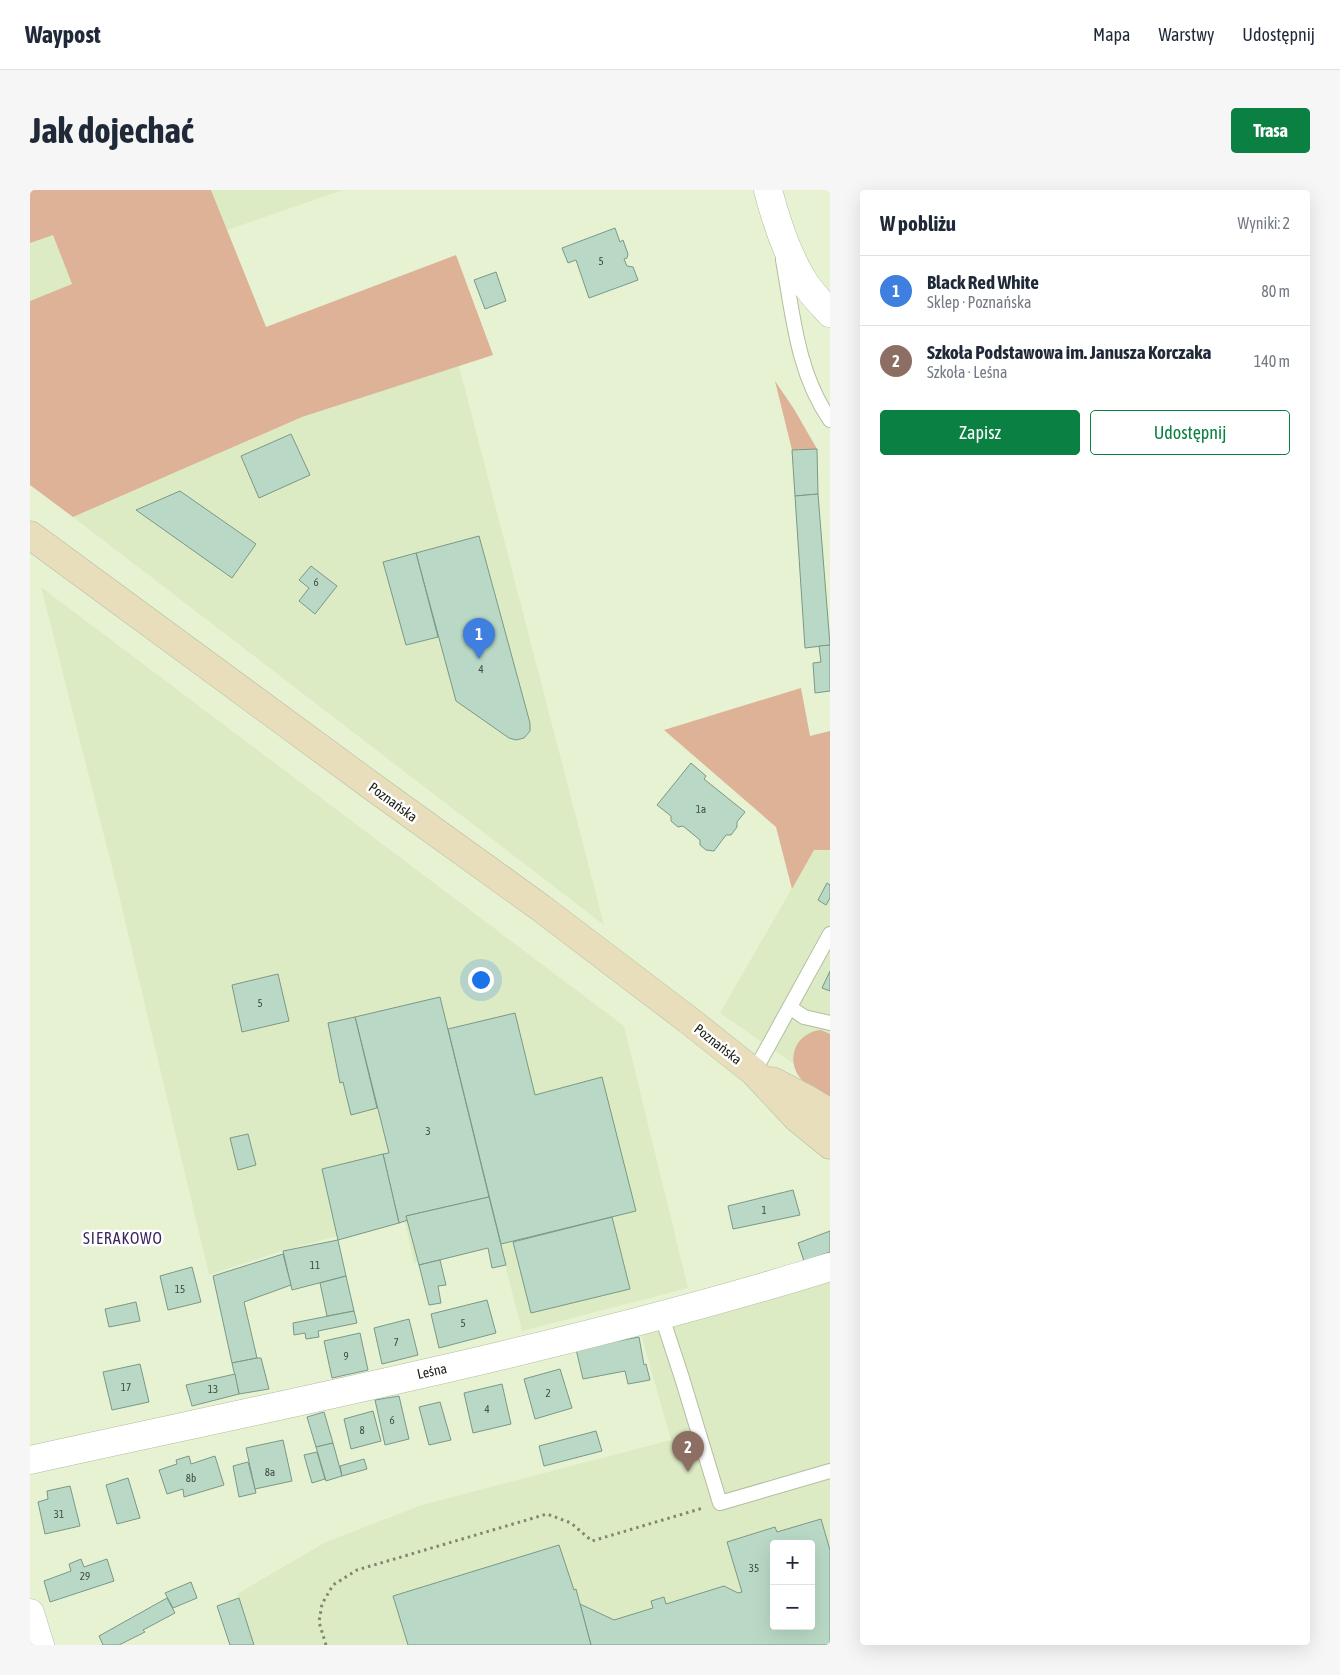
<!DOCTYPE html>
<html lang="pl">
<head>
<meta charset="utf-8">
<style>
	:root { --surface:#fff; --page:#f6f6f7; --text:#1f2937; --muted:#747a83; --line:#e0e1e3; --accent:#0b8043 }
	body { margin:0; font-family:"Asap Condensed",sans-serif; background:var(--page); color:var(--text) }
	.controls { position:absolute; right:15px; bottom:15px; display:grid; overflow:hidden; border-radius:5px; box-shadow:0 5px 20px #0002 }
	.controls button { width:45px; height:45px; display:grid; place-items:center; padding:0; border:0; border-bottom:1px solid var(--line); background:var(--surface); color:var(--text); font:25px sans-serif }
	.you { position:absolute; left:450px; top:789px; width:18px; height:18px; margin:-12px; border:4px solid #fff; border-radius:50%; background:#1a73e8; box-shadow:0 0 0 8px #1a73e833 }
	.badge { display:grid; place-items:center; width:32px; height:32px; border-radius:50%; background:var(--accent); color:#fff; font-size:16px; font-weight:700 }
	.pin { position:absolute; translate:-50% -41px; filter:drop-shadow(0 1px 2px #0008) }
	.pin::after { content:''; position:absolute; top:26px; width:18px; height:15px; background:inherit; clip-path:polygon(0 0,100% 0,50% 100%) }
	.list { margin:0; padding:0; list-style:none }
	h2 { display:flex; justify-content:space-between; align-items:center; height:65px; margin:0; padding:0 20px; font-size:21px }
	h2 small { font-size:16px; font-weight:400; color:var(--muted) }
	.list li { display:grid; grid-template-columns:32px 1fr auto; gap:15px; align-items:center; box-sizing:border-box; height:70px; padding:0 20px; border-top:1px solid var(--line) }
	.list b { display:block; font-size:19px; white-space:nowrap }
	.list p { margin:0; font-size:16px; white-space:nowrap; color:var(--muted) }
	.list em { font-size:16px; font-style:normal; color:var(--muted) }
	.actions { display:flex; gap:10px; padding:15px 20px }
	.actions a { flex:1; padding:11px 0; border:1px solid var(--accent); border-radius:5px; text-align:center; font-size:18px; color:var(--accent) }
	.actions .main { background:var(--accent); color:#fff }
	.map { position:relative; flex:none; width:800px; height:1455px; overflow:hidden; border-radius:5px }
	header { display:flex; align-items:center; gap:30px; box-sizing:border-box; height:70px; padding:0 25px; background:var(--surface); border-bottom:1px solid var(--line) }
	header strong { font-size:24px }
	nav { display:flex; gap:28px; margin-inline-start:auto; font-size:18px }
	.intro { display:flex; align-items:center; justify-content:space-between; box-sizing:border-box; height:120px; padding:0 30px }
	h1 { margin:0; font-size:35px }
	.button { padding:12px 22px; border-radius:5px; background:var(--accent); color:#fff; font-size:18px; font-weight:700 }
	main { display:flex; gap:30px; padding:0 30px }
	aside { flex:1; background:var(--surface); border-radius:5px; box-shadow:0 5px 20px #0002 }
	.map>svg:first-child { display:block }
	.built { fill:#dcebc4; fill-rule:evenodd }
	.green { fill:#ddb296 }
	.building { fill:#b9d9c6; stroke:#7a9886; fill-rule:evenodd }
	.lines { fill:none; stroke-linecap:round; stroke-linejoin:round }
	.service-casing { stroke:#b2bd9f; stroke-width:16 }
	.minor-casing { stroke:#b2bd9f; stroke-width:29 }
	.tertiary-casing { stroke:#b2bd9f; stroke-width:29 }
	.secondary-casing { stroke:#b2bd9f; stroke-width:29 }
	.path { stroke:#7f8671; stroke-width:3; stroke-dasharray:2.5 4; stroke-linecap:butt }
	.service { stroke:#fff; stroke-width:14 }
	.minor { stroke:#fff; stroke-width:28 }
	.tertiary { stroke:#fff; stroke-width:28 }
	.secondary { stroke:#e9debc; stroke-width:28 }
	.labels { text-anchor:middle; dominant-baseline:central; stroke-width:5; stroke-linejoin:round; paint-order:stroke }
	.number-label { font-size:11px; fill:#424d40 }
	.street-label { font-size:14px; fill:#1a1e13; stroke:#fff }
	.quarter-label { font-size:16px; letter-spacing:1px; fill:#3a245f; stroke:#fff }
</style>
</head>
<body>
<header>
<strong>Waypost</strong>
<nav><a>Mapa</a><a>Warstwy</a><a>Udostępnij</a></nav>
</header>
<div class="intro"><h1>Jak dojechać</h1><a class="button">Trasa</a></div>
<main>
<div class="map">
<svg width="800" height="1455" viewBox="0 0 800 1455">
	<rect width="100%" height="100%" fill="#e7f2d3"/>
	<!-- built -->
	<g class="built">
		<path d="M181 0H313L197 40Z"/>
		<path d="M23 44 42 94 0 111V53Z"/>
		<path d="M429 176 574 735 43 327 272 227Z"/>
		<path d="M11 397 594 836 658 1098 492 1141 469 1051 384 1073 374 1028 252 1061 179 1085 86 693Z"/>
		<path d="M784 660H800V899L690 823Z"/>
		<path d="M800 1087V1455H224L207 1404 296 1352 392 1315 641 1250 610 1141ZM744 1354H781V1436H744Z"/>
	</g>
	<!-- green -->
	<g class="green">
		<path d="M0 0H181L236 137 426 65 463 165 272 227 43 327 0 295V111L42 94 23 45 0 53Z"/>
		<path d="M745 191 764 219 787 259 762 260Z"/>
		<path d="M771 498 780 546 800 541V660H784L762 699 746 637 634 540Z"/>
		<path d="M791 840 800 844V909C791 903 778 897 771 889 758 874 762 851 780 843 783 841 788 840 791 840Z"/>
	</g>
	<!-- building -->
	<g class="building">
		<path d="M585 38 590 52 593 50 598 64 597 68 594 69 597 76 603 77 608 90 559 108 546 70 538 73 532 58Z"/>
		<path d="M466 82 476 111 455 119 444 90Z"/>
		<path d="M261 244 280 285 229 308 211 266Z"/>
		<path d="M787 259 788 304 765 306 762 260Z"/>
		<path d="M150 301 226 354 202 388 106 320Z"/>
		<path d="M788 304 800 455 775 458 765 306Z"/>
		<path d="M449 346 500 533V541L494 548 486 550 479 548 426 511 386 363Z"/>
		<path d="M386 363 408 447 376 455 353 372Z"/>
		<path d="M281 376 307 396 285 424 269 411 279 398 269 390Z"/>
		<path d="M800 455V501L785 503 783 473 791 472 789 456Z"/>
		<path d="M661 573 676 586 674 589 715 622 707 632V637L701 645H696L684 661 676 660 670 655V650L653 636 648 637 641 631V626L627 615Z"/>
		<path d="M797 693 800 695V708L796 715 788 710Z"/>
		<path d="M800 781V801L792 798Z"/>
		<path d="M248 784 259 831 212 842 202 795Z"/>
		<path d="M410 807 459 1007 376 1026 378 1030 369 1033 353 964 359 963 325 827Z"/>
		<path d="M485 823 505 905 572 887 606 1021 471 1054 418 839Z"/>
		<path d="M325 827 347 918 321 925 313 892 310 893 298 833Z"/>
		<path d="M218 944 226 975 208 980 200 948Z"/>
		<path d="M353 964 369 1033 308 1050 292 979Z"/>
		<path d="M763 1000 770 1025 703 1039 698 1016Z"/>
		<path d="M459 1007 476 1075 462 1078 458 1058 389 1075 376 1026Z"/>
		<path d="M582 1027 600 1099 501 1123 483 1052Z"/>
		<path d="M800 1041V1062L774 1071 768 1053Z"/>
		<path d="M308 1050 316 1086 262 1100 253 1061Z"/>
		<path d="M253 1064 261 1095 214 1112 227 1168 202 1173 183 1086Z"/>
		<path d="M410 1070 416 1095 408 1096 411 1113 399 1115 389 1075Z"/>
		<path d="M162 1077 171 1112 138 1120 130 1086Z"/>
		<path d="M316 1086 324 1121 297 1126 290 1093Z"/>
		<path d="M457 1110 466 1143 409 1158 401 1124Z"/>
		<path d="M106 1112 110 1131 79 1137 75 1119Z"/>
		<path d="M324 1121 327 1133 288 1141 289 1147 276 1149 275 1143 264 1145 263 1133Z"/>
		<path d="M379 1129 388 1165 352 1174 344 1138Z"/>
		<path d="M330 1143 338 1180 302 1188 294 1151Z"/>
		<path d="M609 1147 614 1175 616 1174 620 1190 598 1194 595 1181 553 1189 546 1159Z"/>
		<path d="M227 1168H231L239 1199 209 1204 202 1173Z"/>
		<path d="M110 1174 119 1212 82 1220 73 1182Z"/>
		<path d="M530 1179 542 1218 505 1229 494 1189Z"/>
		<path d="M205 1184 209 1204 162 1216 156 1195Z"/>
		<path d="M472 1194 481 1234 443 1243 434 1203Z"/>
		<path d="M369 1206 379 1249 355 1255 345 1210Z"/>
		<path d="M410 1212 421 1250 399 1255 389 1217Z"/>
		<path d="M343 1221 351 1251 321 1259 314 1229Z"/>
		<path d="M294 1222 303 1253 286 1257 277 1227Z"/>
		<path d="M566 1241 572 1261 514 1276 509 1256Z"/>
		<path d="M253 1250 262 1291 225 1299 216 1258Z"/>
		<path d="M303 1253 312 1286 296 1291 286 1257Z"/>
		<path d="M287 1262 295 1289 282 1293 274 1265Z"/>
		<path d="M159 1266 161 1274 185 1266 194 1295 154 1307 153 1299 137 1304 129 1280 147 1274 146 1270Z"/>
		<path d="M334 1269 337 1279 312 1286 310 1276Z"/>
		<path d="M218 1272 226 1303 209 1307 203 1276Z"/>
		<path d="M98 1288 110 1328 87 1334 76 1295Z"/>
		<path d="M40 1296 50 1336 15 1344 8 1312 18 1309 17 1301Z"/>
		<path d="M791 1329 800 1360V1455H561L550 1414 584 1430 623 1418 621 1411 634 1407 636 1414 694 1396 708 1403 712 1402 697 1352 745 1337 747 1342ZM744 1354H781V1436H744Z"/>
		<path d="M529 1355 544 1400 546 1399 561 1455H378L363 1406Z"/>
		<path d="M51 1369 54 1377 77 1369 84 1391 20 1412 14 1391 41 1381 39 1374Z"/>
		<path d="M161 1392 167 1408 143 1418 135 1403Z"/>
		<path d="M137 1408 145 1423 113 1440 115 1442 89 1455H73L69 1446Z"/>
		<path d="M209 1408 224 1455H200L187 1416Z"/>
	</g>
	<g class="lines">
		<!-- service casing -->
		<g class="service-casing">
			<g id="service">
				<path d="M753 70C763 125 767 182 800 230"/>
				<path d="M761 818 774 827 800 833"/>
				<path d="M724 882 800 744"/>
				<path d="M631 1124 652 1188 690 1313 800 1281"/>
			</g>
		</g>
		<!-- minor casing -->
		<g class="minor-casing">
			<g id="minor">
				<path d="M0 1270C268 1211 538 1158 800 1077"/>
				<path d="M0 1423 10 1455"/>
			</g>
		</g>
		<!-- tertiary casing -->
		<g class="tertiary-casing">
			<path id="tertiary" d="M738 0C746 31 755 59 771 87 778 100 790 112 800 123"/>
		</g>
		<!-- secondary casing -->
		<g class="secondary-casing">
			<g id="secondary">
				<path d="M0 345 343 597 511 718 661 832 724 882 767 928 800 955"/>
				<path d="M742 891 777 909 800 923"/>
			</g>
		</g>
		<!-- path -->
		<path class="path" d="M296 1455 289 1432 292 1414 303 1395 327 1380 517 1324 541 1333 562 1351 673 1318"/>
		<!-- service -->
		<use href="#service" class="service"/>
		<!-- minor -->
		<use href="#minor" class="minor"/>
		<!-- tertiary -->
		<use href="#tertiary" class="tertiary"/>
		<!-- secondary -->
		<use href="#secondary" class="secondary"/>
	</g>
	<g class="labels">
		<!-- number labels -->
		<g class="number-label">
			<text x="571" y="71">5</text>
			<text x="286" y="392">6</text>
			<text x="451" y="479">4</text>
			<text x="671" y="619">1a</text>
			<text x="230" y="813">5</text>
			<text x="398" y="941">3</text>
			<text x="734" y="1020">1</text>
			<text x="285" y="1075">11</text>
			<text x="150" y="1099">15</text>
			<text x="433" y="1133">5</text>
			<text x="366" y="1152">7</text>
			<text x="316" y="1166">9</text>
			<text x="96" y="1197">17</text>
			<text x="183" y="1199">13</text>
			<text x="518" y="1203">2</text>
			<text x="457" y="1219">4</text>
			<text x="362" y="1230">6</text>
			<text x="332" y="1240">8</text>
			<text x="240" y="1282">8a</text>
			<text x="161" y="1288">8b</text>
			<text x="29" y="1324">31</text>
			<text x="724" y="1378">35</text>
			<text x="55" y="1386">29</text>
		</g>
		<!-- street labels -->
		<g class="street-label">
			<text transform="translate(363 612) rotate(36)">Poznańska</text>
			<text transform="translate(688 854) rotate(38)">Poznańska</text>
			<text transform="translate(402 1181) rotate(-12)">Leśna</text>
		</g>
		<!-- quarter labels -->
		<g class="quarter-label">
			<text x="93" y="1048">SIERAKOWO</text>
		</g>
	</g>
</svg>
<div class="controls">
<button>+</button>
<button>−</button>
</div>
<div class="you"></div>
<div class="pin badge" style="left:449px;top:469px;background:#3f7fe0">1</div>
<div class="pin badge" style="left:658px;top:1282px;background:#8d6e63">2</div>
</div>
<aside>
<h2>W pobliżu<small>Wyniki: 2</small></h2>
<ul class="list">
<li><span class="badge" style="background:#3f7fe0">1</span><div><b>Black Red White</b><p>Sklep · Poznańska</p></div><em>80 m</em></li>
<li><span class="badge" style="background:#8d6e63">2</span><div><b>Szkoła Podstawowa im. Janusza Korczaka</b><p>Szkoła · Leśna</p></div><em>140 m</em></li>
</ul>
<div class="actions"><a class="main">Zapisz</a><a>Udostępnij</a></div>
</aside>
</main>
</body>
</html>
